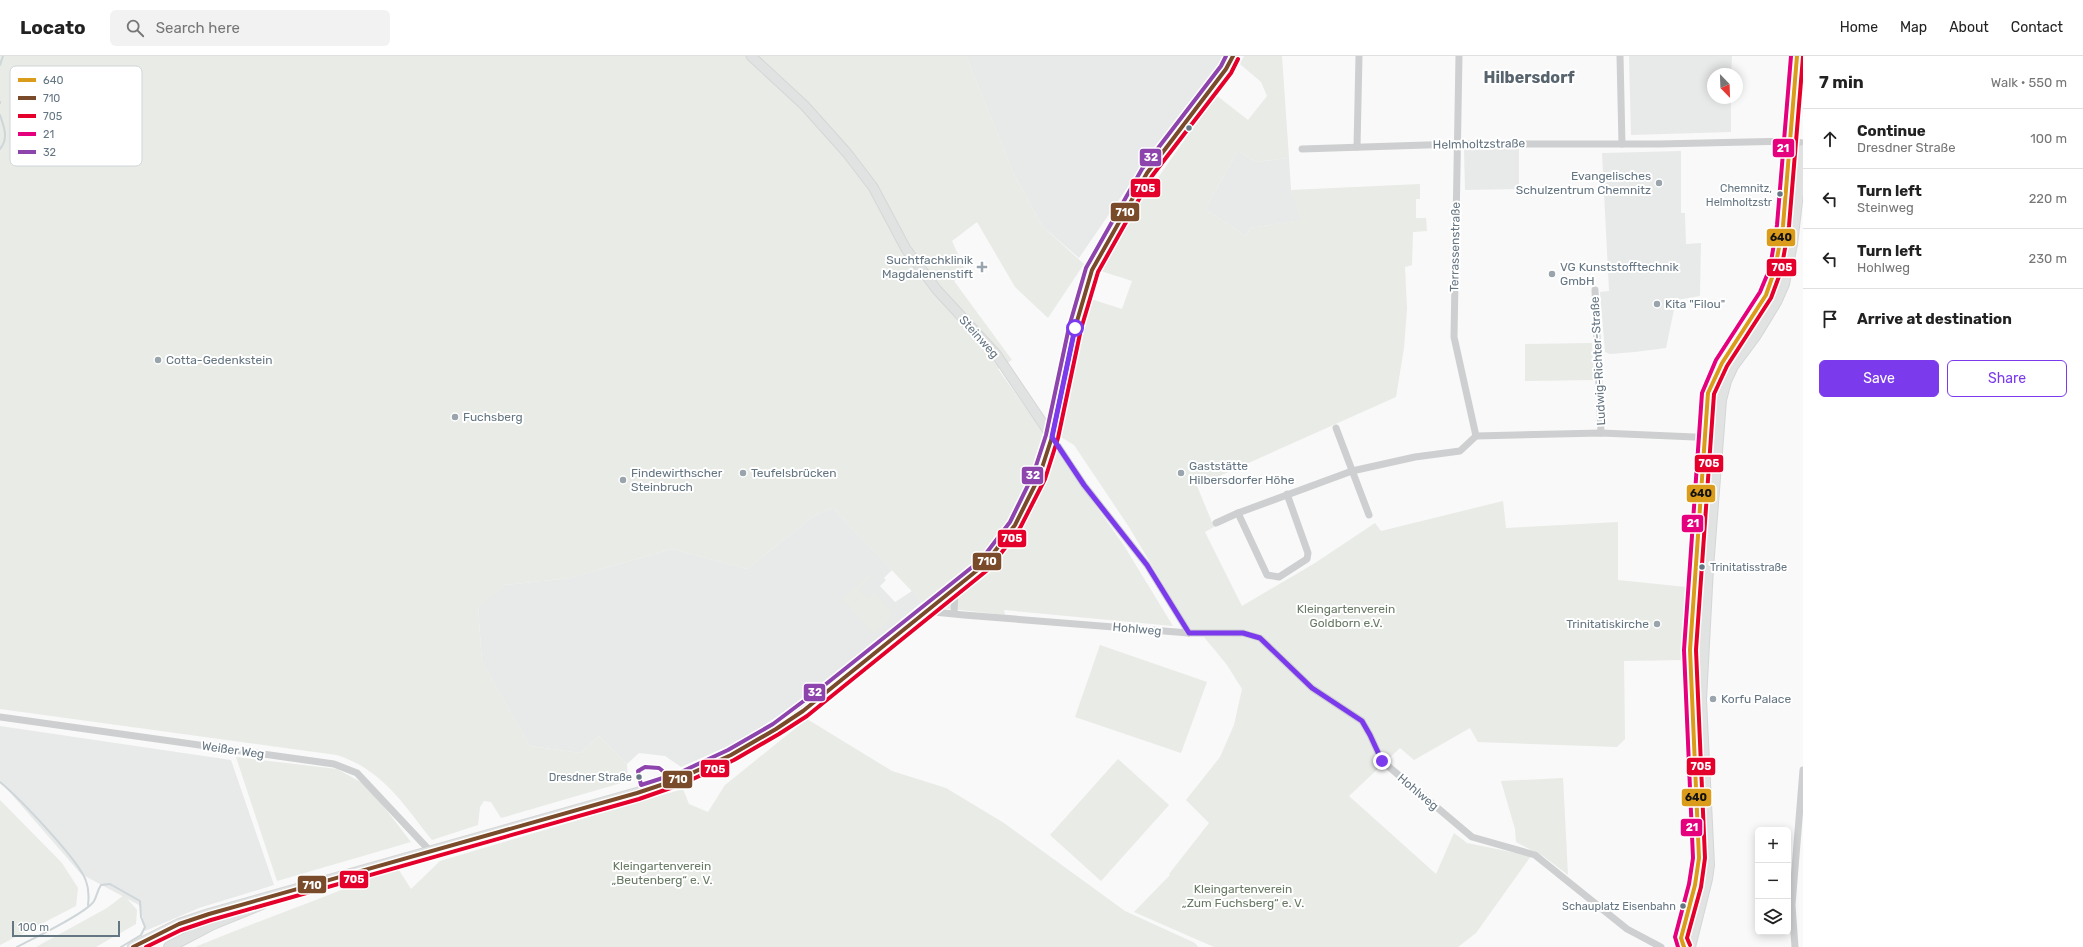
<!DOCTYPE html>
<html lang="en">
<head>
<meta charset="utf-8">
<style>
	:root { --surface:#fff; --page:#f2f2f2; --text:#222; --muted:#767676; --line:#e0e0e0; --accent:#7c3aed }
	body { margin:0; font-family:Rubik,sans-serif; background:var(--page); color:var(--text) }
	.controls { position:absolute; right:12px; bottom:12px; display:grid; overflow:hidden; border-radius:6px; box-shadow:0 2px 10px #0003 }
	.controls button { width:36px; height:36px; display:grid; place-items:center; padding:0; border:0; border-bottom:1px solid var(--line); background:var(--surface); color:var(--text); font:20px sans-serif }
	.compass { position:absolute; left:1707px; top:12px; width:36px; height:36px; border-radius:50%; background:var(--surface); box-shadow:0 2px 10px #0003; rotate:157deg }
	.scale { position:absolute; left:12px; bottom:10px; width:108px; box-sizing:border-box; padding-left:4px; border:2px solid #657683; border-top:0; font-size:11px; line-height:14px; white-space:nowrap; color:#657683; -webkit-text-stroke:3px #fff; paint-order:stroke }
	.stop { position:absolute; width:12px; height:12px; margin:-9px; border:3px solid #7c3aed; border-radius:50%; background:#fff }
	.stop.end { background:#7c3aed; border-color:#fff; box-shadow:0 1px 4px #0008 }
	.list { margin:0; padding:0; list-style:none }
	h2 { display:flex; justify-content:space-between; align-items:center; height:52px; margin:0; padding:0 16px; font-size:17px }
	h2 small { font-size:13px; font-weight:400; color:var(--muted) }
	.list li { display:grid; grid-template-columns:26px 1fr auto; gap:12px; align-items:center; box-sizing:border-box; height:60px; padding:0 16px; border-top:1px solid var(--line) }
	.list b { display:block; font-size:15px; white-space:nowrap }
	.list p { margin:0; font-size:13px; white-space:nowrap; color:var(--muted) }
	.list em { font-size:13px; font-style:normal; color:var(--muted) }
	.actions { display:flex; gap:8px; padding:12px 16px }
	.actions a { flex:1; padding:9px 0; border:1px solid var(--accent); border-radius:6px; text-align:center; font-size:14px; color:var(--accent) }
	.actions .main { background:var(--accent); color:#fff }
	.icon { flex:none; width:22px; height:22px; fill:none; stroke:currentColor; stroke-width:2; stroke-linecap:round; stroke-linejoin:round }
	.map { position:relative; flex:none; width:1803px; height:891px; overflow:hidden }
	header { display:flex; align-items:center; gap:24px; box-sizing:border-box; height:56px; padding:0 20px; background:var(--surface); border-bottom:1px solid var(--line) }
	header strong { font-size:19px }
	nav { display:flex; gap:22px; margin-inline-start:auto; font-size:14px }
	.search { width:280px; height:36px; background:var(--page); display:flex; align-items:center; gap:10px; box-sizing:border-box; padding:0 14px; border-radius:6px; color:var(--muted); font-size:15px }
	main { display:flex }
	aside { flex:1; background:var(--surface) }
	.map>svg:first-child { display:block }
	.built { fill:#e8e9e9 }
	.green { fill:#e8ebe6 }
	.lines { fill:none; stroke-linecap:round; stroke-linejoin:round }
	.stream { stroke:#ced6d9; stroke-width:2 }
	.secondary-casing { stroke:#d5d6d7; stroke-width:11 }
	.primary-casing { stroke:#d5d6d7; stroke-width:12 }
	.street { stroke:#cecfd0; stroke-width:7 }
	.secondary { stroke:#e1e2e2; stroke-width:9 }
	.primary { stroke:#e1e2e2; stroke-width:10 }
	.bus-1-casing { stroke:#fff; stroke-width:7 }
	.bus-2-casing { stroke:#fff; stroke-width:7 }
	.bus-3-casing { stroke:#fff; stroke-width:7 }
	.bus-4-casing { stroke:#fff; stroke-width:7 }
	.bus-5-casing { stroke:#fff; stroke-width:7 }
	.bus-1 { stroke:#da9c1a; stroke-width:4 }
	.bus-2 { stroke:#7a4b2a; stroke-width:4 }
	.bus-3 { stroke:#e4002b; stroke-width:4 }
	.bus-4 { stroke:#e5007d; stroke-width:4 }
	.bus-5 { stroke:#8e44ad; stroke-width:4 }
	.route { stroke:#7c3aed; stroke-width:5 }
	.bus-dot { fill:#657683; stroke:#fff; stroke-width:1.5 }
	.poi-dot { fill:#99a4ac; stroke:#fff; stroke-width:1.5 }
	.labels { text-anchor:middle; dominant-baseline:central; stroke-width:4; stroke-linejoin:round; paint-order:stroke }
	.bus-label { font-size:11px; fill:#657683; stroke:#fff; text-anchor:end }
	.street-label { font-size:12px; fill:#657683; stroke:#fff }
	.poi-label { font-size:12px; fill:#657683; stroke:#fff; text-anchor:start }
	.park-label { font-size:12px; fill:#687a64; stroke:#fff }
	.district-label { font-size:16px; font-weight:bold; fill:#57646e; stroke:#fff }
	.key { fill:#fff; stroke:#d1d6da; stroke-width:1 }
	.key-label { font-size:11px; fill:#657683 }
	.line-badge { stroke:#fff; stroke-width:1.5 }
	.badge-label { font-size:11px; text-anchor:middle; font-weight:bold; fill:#fff }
	.pale-badge-label { font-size:11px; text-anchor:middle; font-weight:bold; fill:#111 }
</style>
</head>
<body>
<header>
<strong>Locato</strong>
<div class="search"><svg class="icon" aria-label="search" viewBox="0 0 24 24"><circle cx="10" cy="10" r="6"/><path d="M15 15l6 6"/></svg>Search here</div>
<nav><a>Home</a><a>Map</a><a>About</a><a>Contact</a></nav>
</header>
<main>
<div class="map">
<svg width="1803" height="891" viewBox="0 0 1803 891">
	<rect width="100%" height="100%" fill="#f9f9f9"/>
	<!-- built -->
	<g class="built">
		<path d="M966 0H1225L1136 119 1079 202 1042 170 1014 118Z"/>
		<path d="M1629 0H1732L1731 18H1713V42H1731V76L1631 79Z"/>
		<path d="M1519 91V133L1465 134 1464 92Z"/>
		<path d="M1238 95 1256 106 1289 102 1291 134 1302 164 1250 172 1246 180 1205 153Z"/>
		<path d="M1681 95V157H1685L1686 188 1701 187 1700 240 1676 244 1666 292 1635 296 1610 298 1605 296 1600 236 1609 235 1602 97Z"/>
		<path d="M833 452 892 514 884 522 886 524 880 530 895 546 912 535 922 546 859 599 812 637 742 684 681 711 665 700 639 697 627 708 599 680 581 697 530 690 482 606 478 551 505 529 570 522 672 493 747 513 815 459Z"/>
		<path d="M0 670 231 704 274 829 199 852 145 875 141 853 139 849 81 818 0 725Z"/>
	</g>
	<!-- green -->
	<g class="green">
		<path d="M0 0H966L1014 118 1042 170 1084 208 1048 262 1015 231 977 166 952 185 965 214 954 225 1012 304 998 313 1123 488 1173 570 1004 554 1005 559 942 552 946 548 922 546 833 452 815 459 747 513 672 493 570 522 505 529 478 552 482 606 530 690 581 697 599 680 627 708 628 725 501 762 491 746 484 745 480 751 478 769 432 784C403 748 383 714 337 699L0 653Z"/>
		<path d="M1244 0H1282L1289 102 1256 106 1238 95 1205 153 1246 180 1250 172 1301 164 1291 134 1420 128V143H1416V162H1426L1427 175 1413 176 1412 209 1405 211 1407 253 1404 292 1396 341 1197 430 1214 471 1205 476 1242 550 1315 507 1375 467 1381 475 1503 445 1506 472 1618 466V524L1686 531 1682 604 1624 605 1625 683 1617 691 1478 686 1470 672 1414 704 1400 692 1349 740 1436 818 1454 777 1467 787 1531 800 1476 877 1458 891H1214L1134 856 1170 819 1169 818 1209 767 1186 744 1220 701 1234 669 1242 633 1227 609 1204 581 1243 580 1252 575H1191L1129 471 1074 389 1059 380 1091 243 1122 253 1132 225 1101 215 1115 183 1216 39 1248 64 1267 40 1261 26 1240 8Z"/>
		<path d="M1592 287 1594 324 1525 325V288Z"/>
		<path d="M869 518 872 520 859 533 868 542 875 536 892 556 890 564 874 578 842 543Z"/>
		<path d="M1100 589 1207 626 1181 697 1075 661Z"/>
		<path d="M807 663 892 715 946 732 1004 767 1125 855 1195 887 1198 891H195C262 863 331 840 397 811L411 833 440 805 683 733 689 748 708 756 725 729Z"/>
		<path d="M236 701 337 713 368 730 411 786 277 825Z"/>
		<path d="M1118 703 1169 749 1101 825 1050 779Z"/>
		<path d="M1563 722 1568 819 1543 800 1516 786 1515 773 1501 725Z"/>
		<path d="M0 744 62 807 78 832 76 850 0 889Z"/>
		<path d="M124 839 137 854 136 868 96 891H36L107 852Z"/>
	</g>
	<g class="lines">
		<!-- stream -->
		<g class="stream">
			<path d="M0 9 3 0"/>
			<path d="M0 46V47"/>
			<path d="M0 59C4 71 9 82 0 93"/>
			<path d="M0 726C19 742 79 804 86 825 89 833 89 841 88 849"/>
			<path d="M17 891C32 883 87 857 94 845 97 840 97 835 101 829L110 828 140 845 141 861 145 871 141 879 121 891"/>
		</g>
		<!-- secondary casing -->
		<g class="secondary-casing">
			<path id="secondary" d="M751 0 804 49 847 97 873 131 906 193 937 234 996 298 1052 381"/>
		</g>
		<!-- primary casing -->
		<g class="primary-casing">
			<g id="primary">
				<path d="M133 891 179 868 209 858 637 737 679 723 731 699 776 673 803 655 985 508 1015 469 1039 421 1052 381 1075 272 1092 214 1147 117 1226 13 1233 0"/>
				<path d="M169 891 213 868 262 848"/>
				<path d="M1684 891 1681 882 1695 829 1699 802 1690 594 1698 459 1708 337C1721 295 1758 265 1772 224 1782 196 1783 166 1786 137 1790 91 1793 45 1797 0"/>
				<path d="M1690 891 1707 823 1709 809 1701 644 1708 512 1721 344 1726 325 1733 310 1756 279 1776 246 1784 228 1792 188 1803 94"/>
			</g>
		</g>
		<!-- street -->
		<g class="street">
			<path d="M1459 0 1454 281 1476 380"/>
			<path d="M1620 0 1622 88"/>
			<path d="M1659 88 1791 85 1803 87"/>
			<path d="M1357 91 1359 0"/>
			<path d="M1302 93 1457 88H1657"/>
			<path d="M1595 234 1601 377"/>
			<path d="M1336 372 1369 459"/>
			<path d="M1052 381 1084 429 1147 509 1189 577"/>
			<path d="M1238 457 1267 519 1279 521 1307 503 1308 497 1287 438"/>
			<path d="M1216 467 1238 457 1352 415 1415 401 1460 395 1476 380 1601 377 1718 382"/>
			<path d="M930 552 934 556 964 559 1189 577H1243L1260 582 1312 632 1362 665 1370 679 1382 705 1472 781 1535 799 1627 873 1661 891"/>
			<path d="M954 557 955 533"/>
			<path d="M0 661 334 708 357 717 431 796"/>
			<path d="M1795 891 1792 849 1803 714"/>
		</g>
		<!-- secondary -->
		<use href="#secondary" class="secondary"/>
		<!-- primary -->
		<use href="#primary" class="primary"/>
		<!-- bus-1 casing -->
		<g class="bus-1-casing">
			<path id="bus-1" d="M1684 891 1681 882 1695 829 1699 802 1690 594 1708 337 1722 307 1766 239 1775 213 1783 170 1797 0"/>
		</g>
		<!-- bus-2 casing -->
		<g class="bus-2-casing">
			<path id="bus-2" d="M133 891 179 868 209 858 637 737 679 723 731 699 776 673 803 655 985 508 1015 469 1039 421 1052 381 1075 272 1092 214 1147 117 1226 13 1233 0"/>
		</g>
		<!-- bus-3 casing -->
		<g class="bus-3-casing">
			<g id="bus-3">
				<path d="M1690 889 1687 882 1701 831 1705 802 1696 594 1714 338 1727 310 1771 242 1781 215 1789 170 1803 1"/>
				<path d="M146 891 181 874 211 864 639 743 682 728 734 704 779 678 807 660 990 512 1020 472 1045 423 1058 382 1081 273 1098 216 1152 120 1231 17 1238 3"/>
			</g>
		</g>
		<!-- bus-4 casing -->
		<g class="bus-4-casing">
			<path id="bus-4" d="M1678 891 1675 881 1689 828 1693 802 1684 594 1702 337 1716 304 1760 236 1770 212 1777 169 1791 0"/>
		</g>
		<!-- bus-5 casing -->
		<g class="bus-5-casing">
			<g id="bus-5">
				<path d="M645 711 659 712 669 720 641 729 638 715Z"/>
				<path d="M681 716 728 694 773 668 821 632 981 504 1010 466 1033 419 1046 379 1069 271 1086 212 1142 113 1221 10 1226 0"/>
			</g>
		</g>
		<!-- bus-1 -->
		<use href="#bus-1" class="bus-1"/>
		<!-- bus-2 -->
		<use href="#bus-2" class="bus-2"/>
		<!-- bus-3 -->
		<use href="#bus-3" class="bus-3"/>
		<!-- bus-4 -->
		<use href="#bus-4" class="bus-4"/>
		<!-- bus-5 -->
		<use href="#bus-5" class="bus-5"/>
	</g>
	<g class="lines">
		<!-- route -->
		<path class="route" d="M1075 272 1052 381 1084 429 1147 509 1189 577H1243L1260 582 1312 632 1362 665 1370 679 1382 705"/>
	</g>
	<!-- markers -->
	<g class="bus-dot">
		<circle cx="1189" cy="72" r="3.5"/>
		<circle cx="1780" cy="138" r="3.5"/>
		<circle cx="1702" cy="511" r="3.5"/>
		<circle cx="639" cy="721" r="3.5"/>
		<circle cx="1683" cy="850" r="3.5"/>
	</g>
	<g class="poi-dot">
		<circle cx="1659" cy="127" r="4"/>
		<path d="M980 205h4v4h4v4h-4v4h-4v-4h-4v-4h4z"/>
		<circle cx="1552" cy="218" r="4"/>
		<circle cx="1657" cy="248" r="4"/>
		<circle cx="158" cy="304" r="4"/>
		<circle cx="455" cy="361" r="4"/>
		<circle cx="743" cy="417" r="4"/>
		<circle cx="1181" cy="417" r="4"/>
		<circle cx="623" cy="424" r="4"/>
		<circle cx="1657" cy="568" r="4"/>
		<circle cx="1713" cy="643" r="4"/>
	</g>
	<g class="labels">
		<!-- bus labels -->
		<g class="bus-label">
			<text x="1772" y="132">Chemnitz,<tspan x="1772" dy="14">Helmholtzstr</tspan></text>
			<text x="1710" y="511" text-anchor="start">Trinitatisstraße</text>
			<text x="632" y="721">Dresdner Straße</text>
			<text x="1676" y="850">Schauplatz Eisenbahn</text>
		</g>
		<!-- street labels -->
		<g class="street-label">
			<text transform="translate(1479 88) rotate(-1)">Helmholtzstraße</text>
			<text transform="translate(1455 191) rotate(-89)">Terrassenstraße</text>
			<text transform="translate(979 281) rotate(48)">Steinweg</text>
			<text transform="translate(1598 305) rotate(-93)">Ludwig-Richter-Straße</text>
			<text transform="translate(1137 573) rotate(5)">Hohlweg</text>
			<text transform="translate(233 694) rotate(8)">Weißer Weg</text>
			<text transform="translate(1418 736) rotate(40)">Hohlweg</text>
		</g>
		<!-- poi labels -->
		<g class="poi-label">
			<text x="1651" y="120" text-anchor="end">Evangelisches<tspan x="1651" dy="14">Schulzentrum Chemnitz</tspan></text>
			<text x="973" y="204" text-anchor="end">Suchtfachklinik<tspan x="973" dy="14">Magdalenenstift</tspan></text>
			<text x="1560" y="211">VG Kunststofftechnik<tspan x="1560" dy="14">GmbH</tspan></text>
			<text x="1665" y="248">Kita "Filou"</text>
			<text x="166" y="304">Cotta-Gedenkstein</text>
			<text x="463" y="361">Fuchsberg</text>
			<text x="1189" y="410">Gaststätte<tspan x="1189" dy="14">Hilbersdorfer Höhe</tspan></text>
			<text x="631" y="417">Findewirthscher<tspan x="631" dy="14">Steinbruch</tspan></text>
			<text x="751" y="417">Teufelsbrücken</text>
			<text x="1649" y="568" text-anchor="end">Trinitatiskirche</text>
			<text x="1721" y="643">Korfu Palace</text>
		</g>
		<!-- park labels -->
		<g class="park-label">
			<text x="1346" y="553">Kleingartenverein<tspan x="1346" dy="14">Goldborn e.V.</tspan></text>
			<text x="662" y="810">Kleingartenverein<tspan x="662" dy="14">„Beutenberg“ e. V.</tspan></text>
			<text x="1243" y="833">Kleingartenverein<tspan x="1243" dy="14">„Zum Fuchsberg“ e. V.</tspan></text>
		</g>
		<!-- district labels -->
		<g class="district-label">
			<text x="1529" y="21">Hilbersdorf</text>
		</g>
	</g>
	<!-- legend -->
	<rect x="10" y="10" width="132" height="100" rx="6" class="key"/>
	<rect x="18" y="22" width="18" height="4" fill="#da9c1a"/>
	<rect x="18" y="40" width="18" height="4" fill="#7a4b2a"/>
	<rect x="18" y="58" width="18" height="4" fill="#e4002b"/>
	<rect x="18" y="76" width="18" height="4" fill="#e5007d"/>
	<rect x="18" y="94" width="18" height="4" fill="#8e44ad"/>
	<g class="key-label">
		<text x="43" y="28">640</text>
		<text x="43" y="46">710</text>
		<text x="43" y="64">705</text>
		<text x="43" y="82">21</text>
		<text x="43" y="100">32</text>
	</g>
	<g class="line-badge">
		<rect x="1772" y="82" width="23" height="20" rx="4" fill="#e5007d"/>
		<rect x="1139" y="92" width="23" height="19" rx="4" fill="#8e44ad"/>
		<rect x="1130" y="122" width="31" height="20" rx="4" fill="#e4002b"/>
		<rect x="1110" y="146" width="30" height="20" rx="4" fill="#7a4b2a"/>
		<rect x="1766" y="172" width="30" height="19" rx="4" fill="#da9c1a"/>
		<rect x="1766" y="202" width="31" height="19" rx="4" fill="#e4002b"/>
		<rect x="1694" y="398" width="30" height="19" rx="4" fill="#e4002b"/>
		<rect x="1021" y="410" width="23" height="19" rx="4" fill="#8e44ad"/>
		<rect x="1686" y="428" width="30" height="19" rx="4" fill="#da9c1a"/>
		<rect x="1681" y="458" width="23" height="19" rx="4" fill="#e5007d"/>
		<rect x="997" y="473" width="30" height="19" rx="4" fill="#e4002b"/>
		<rect x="972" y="496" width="30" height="19" rx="4" fill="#7a4b2a"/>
		<rect x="803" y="627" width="23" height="19" rx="4" fill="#8e44ad"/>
		<rect x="1686" y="701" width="30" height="19" rx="4" fill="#e4002b"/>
		<rect x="700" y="703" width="30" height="19" rx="4" fill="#e4002b"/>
		<rect x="662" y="714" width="31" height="19" rx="4" fill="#7a4b2a"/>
		<rect x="1681" y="732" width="31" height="19" rx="4" fill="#da9c1a"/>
		<rect x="1680" y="762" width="23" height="19" rx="4" fill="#e5007d"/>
		<rect x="339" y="814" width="30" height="19" rx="4" fill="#e4002b"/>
		<rect x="297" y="819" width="30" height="19" rx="4" fill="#7a4b2a"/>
	</g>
	<g class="badge-label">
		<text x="1783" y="96">21</text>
		<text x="1151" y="105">32</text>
		<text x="1145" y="136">705</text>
		<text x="1125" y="160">710</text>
		<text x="1782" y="215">705</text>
		<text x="1709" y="411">705</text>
		<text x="1033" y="423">32</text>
		<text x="1693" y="471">21</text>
		<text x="1012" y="486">705</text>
		<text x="987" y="509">710</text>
		<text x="815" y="640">32</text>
		<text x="1701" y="714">705</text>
		<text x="715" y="717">705</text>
		<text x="678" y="727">710</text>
		<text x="1692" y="775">21</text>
		<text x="354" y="827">705</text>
		<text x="312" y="833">710</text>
	</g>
	<g class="pale-badge-label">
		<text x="1781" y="185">640</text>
		<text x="1701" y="441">640</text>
		<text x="1696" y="745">640</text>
	</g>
</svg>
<div class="controls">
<button>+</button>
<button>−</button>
<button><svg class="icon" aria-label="layers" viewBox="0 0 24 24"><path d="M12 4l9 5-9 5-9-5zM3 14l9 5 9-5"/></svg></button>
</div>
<svg class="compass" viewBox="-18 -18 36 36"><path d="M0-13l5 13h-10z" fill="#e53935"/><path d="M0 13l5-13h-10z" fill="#767676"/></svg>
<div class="scale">100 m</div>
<div class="stop" style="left:1075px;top:272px"></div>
<div class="stop end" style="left:1382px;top:705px"></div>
</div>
<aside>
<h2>7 min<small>Walk · 550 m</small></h2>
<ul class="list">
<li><svg class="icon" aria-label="ahead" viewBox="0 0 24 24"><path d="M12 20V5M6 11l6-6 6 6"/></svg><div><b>Continue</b><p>Dresdner Straße</p></div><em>100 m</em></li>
<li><svg class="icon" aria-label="left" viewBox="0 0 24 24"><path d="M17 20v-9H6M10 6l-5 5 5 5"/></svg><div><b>Turn left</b><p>Steinweg</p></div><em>220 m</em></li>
<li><svg class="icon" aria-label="left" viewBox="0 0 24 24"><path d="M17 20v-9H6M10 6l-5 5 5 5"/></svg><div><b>Turn left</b><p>Hohlweg</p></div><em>230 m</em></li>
<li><svg class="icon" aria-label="arrive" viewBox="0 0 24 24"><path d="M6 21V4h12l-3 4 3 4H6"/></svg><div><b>Arrive at destination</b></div></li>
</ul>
<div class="actions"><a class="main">Save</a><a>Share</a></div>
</aside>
</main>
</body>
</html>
